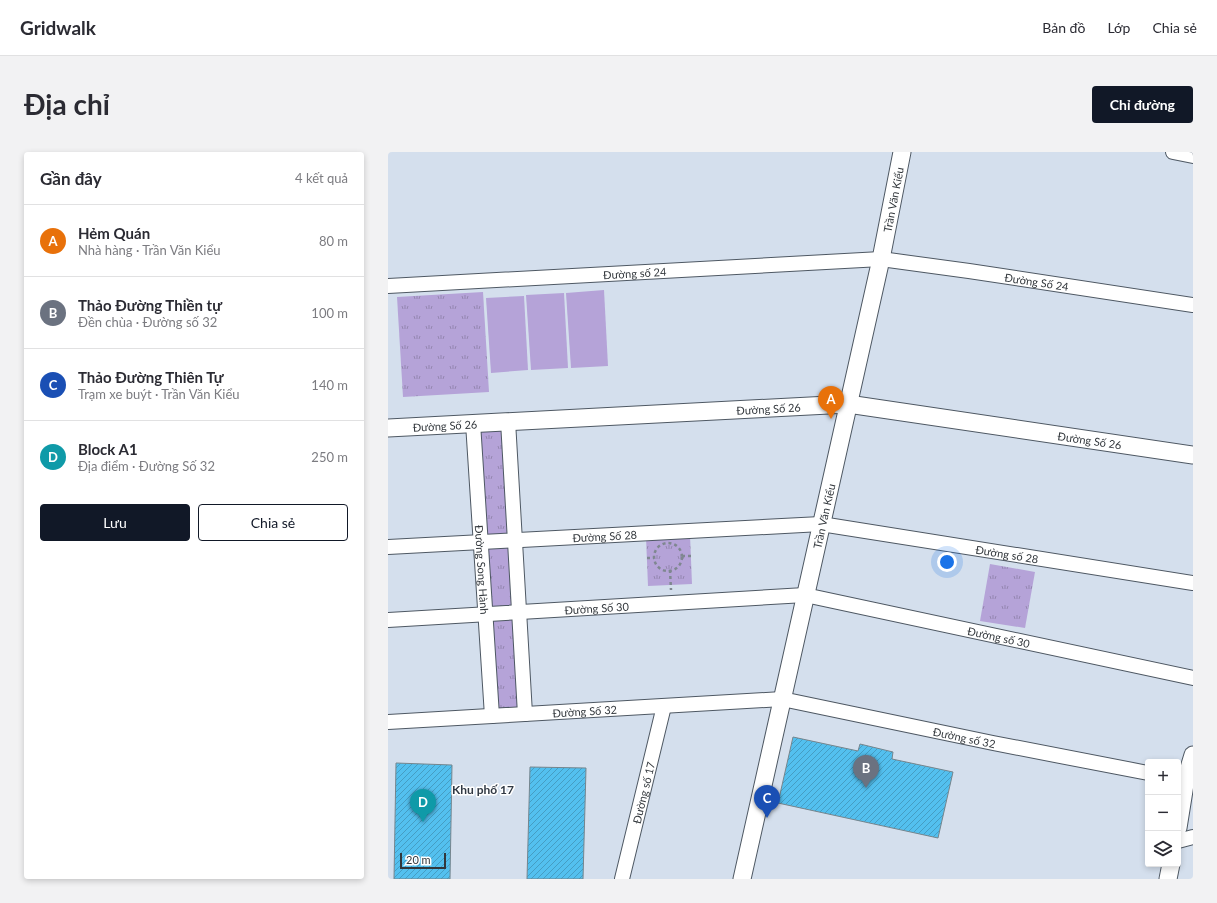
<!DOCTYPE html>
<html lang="vi">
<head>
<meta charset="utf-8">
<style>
	:root { --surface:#fff; --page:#f2f2f3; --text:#2b2b33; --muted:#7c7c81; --line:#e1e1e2; --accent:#111827 }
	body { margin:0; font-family:Lato,sans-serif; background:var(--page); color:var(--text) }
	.controls { position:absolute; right:12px; bottom:12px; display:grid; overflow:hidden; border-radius:4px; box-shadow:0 2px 6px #0003 }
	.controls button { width:36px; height:36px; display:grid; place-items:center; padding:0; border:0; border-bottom:1px solid var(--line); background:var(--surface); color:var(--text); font:20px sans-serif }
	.scale { position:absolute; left:12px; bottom:10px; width:46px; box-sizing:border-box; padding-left:4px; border:2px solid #32373c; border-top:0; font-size:11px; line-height:14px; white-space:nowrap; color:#32373c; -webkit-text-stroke:3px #fff; paint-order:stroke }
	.you { position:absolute; left:559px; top:410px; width:14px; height:14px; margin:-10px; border:3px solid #fff; border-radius:50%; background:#1a73e8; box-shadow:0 0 0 6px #1a73e833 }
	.badge { display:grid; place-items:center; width:26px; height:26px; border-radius:50%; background:var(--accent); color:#fff; font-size:13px; font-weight:700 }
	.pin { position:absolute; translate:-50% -33px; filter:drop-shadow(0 1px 2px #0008) }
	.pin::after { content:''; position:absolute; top:21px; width:14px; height:12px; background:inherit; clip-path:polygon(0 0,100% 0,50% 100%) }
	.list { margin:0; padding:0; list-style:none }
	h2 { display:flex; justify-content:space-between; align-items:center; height:52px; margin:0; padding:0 16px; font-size:17px }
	h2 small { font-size:13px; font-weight:400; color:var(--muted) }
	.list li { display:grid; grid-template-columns:26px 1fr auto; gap:12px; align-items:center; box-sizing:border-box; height:72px; padding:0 16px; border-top:1px solid var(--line) }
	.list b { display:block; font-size:15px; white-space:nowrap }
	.list p { margin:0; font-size:13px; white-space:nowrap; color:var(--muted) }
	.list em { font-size:13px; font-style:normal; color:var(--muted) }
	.actions { display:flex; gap:8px; padding:12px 16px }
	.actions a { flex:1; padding:9px 0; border:1px solid var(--accent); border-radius:4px; text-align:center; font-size:14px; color:var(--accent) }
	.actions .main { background:var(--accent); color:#fff }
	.icon { flex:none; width:22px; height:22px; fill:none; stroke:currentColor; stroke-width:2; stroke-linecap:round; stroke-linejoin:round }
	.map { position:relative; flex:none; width:805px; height:727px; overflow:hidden; border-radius:4px }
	header { display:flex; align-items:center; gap:24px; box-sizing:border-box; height:56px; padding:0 20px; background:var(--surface); border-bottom:1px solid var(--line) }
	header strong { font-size:19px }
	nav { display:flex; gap:22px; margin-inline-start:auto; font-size:14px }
	.intro { display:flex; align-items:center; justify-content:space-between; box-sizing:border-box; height:96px; padding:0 24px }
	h1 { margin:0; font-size:28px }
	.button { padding:10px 18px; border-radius:4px; background:var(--accent); color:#fff; font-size:14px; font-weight:700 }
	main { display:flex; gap:24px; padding:0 24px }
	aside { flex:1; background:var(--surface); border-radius:4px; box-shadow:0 2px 6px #0003 }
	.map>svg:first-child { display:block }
	.green { fill:#b5a3d8 }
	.park { fill:url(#park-tufts) }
	.building { fill:url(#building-hatch); stroke:#75858d }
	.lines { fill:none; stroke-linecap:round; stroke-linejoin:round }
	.minor-casing { stroke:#4e5863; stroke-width:16 }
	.tertiary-casing { stroke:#4e5863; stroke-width:19 }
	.path { stroke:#7f8790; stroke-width:2.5; stroke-dasharray:3 3; stroke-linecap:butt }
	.minor { stroke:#fff; stroke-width:14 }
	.tertiary { stroke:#fff; stroke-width:17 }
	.labels { text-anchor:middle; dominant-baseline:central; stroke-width:3; stroke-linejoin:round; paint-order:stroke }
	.street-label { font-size:11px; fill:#32373c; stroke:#fff }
	.neighbourhood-label { font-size:12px; font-weight:bold; fill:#303843; stroke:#fff }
</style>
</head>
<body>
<header>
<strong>Gridwalk</strong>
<nav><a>Bản đồ</a><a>Lớp</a><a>Chia sẻ</a></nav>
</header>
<div class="intro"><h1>Địa chỉ</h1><a class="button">Chỉ đường</a></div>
<main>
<aside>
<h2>Gần đây<small>4 kết quả</small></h2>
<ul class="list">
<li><span class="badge" style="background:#e8710a">A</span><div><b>Hẻm Quán</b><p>Nhà hàng · Trần Văn Kiểu</p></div><em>80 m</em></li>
<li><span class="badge" style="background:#6b7280">B</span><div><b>Thảo Đường Thiền tự</b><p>Đền chùa · Đường số 32</p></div><em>100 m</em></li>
<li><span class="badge" style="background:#1a4fb4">C</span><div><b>Thảo Đường Thiên Tự</b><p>Trạm xe buýt · Trần Văn Kiểu</p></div><em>140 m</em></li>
<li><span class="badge" style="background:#0f9aa8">D</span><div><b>Block A1</b><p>Địa điểm · Đường Số 32</p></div><em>250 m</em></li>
</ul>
<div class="actions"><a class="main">Lưu</a><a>Chia sẻ</a></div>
</aside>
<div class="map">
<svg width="805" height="727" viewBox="0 0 805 727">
	<defs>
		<pattern id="park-tufts" width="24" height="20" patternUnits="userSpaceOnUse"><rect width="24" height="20" fill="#b5a3d8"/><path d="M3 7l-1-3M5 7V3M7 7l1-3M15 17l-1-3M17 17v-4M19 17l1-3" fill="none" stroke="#9486b0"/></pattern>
		<pattern id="building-hatch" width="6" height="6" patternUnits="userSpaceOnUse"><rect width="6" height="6" fill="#53c0ef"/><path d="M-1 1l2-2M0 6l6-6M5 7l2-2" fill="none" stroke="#459dc3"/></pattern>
	</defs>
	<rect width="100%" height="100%" fill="#d4dfed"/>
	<!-- green -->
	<g class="green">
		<path d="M216 138 220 214 183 216 178 141Z"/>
		<path d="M176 141 180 216 143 218 138 143Z"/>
		<path d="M136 144 140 218 103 221 98 146Z"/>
	</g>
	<!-- park -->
	<g class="park">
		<path d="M95 140 101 240 15 245 9 145Z"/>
		<path d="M92 279H115L121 382 98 384Z"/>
		<path d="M302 383 304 432 260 434 258 385Z"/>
		<path d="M122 393 125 454 102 455 99 395Z"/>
		<path d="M602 412 647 420 637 476 592 469Z"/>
		<path d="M126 465 131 557 109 558 104 466Z"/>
	</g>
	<!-- building -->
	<g class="building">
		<path d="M405 585 470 599 472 592 505 600 504 607 565 620 550 686 390 651Z"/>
		<path d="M8 611 64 613 62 727H6Z"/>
		<path d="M142 615 198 616 195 727H139Z"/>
	</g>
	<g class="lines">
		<!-- minor casing -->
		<g class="minor-casing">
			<g id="minor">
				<path d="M785 0 805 4"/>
				<path id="s1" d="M0 134 493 107 581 119 805 153"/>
				<path d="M120 269 137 562"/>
				<path id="s2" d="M85 271 104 564"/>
				<path id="s3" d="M0 395 433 372 805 431"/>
				<path id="s4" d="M0 468 417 443 805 526"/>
				<path id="s5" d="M0 570 394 547 605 591 760 621"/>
				<path d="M790 689 805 685"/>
				<path id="s6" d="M234 727 276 554"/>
			</g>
		</g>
		<!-- tertiary casing -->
		<g class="tertiary-casing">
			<g id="tertiary">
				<path id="s7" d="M0 276 460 252 805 303"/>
				<path d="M790 676 798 626 805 603"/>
				<path id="s8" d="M354 727 493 107 514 0"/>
				<path d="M780 727 783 712"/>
			</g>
		</g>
		<!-- path -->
		<g class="path">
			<circle cx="280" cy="405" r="14"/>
			<path d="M294 404H303"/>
			<path d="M259 406H266"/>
			<path d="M282 418 283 438"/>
		</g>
		<!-- minor -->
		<use href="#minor" class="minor"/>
		<!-- tertiary -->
		<use href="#tertiary" class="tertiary"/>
	</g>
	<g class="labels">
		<!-- street labels -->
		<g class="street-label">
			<text stroke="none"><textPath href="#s8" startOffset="696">Trần Văn Kiểu</textPath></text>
			<text stroke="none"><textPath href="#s1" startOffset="247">Đường số 24</textPath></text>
			<text stroke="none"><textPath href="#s1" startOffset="651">Đường Số 24</textPath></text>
			<text stroke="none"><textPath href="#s7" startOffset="381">Đường Số 26</textPath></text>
			<text stroke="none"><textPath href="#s7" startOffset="57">Đường Số 26</textPath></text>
			<text stroke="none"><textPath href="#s7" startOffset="705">Đường Số 26</textPath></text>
			<text stroke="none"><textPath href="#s8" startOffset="372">Trần Văn Kiểu</textPath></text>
			<text stroke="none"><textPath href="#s3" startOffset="217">Đường Số 28</textPath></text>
			<text stroke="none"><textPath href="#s3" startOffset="622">Đường số 28</textPath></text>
			<text stroke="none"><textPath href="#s2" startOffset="147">Đường Song Hành</textPath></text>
			<text stroke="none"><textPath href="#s4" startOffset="209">Đường Số 30</textPath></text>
			<text stroke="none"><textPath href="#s4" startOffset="616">Đường số 30</textPath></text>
			<text stroke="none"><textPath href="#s5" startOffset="197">Đường Số 32</textPath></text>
			<text stroke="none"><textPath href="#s5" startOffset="581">Đường số 32</textPath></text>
			<text stroke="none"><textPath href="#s6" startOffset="89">Đường số 17</textPath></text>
		</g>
		<!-- neighbourhood labels -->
		<g class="neighbourhood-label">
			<text x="95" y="637">Khu phố 17</text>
		</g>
	</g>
</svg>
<div class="controls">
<button>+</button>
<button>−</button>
<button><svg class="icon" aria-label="layers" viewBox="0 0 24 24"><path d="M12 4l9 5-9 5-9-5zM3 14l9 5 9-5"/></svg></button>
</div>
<div class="scale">20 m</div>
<div class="you"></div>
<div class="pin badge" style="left:443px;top:267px;background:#e8710a">A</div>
<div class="pin badge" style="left:478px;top:636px;background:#6b7280">B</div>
<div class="pin badge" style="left:379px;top:666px;background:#1a4fb4">C</div>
<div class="pin badge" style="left:35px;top:670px;background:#0f9aa8">D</div>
</div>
</main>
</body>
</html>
